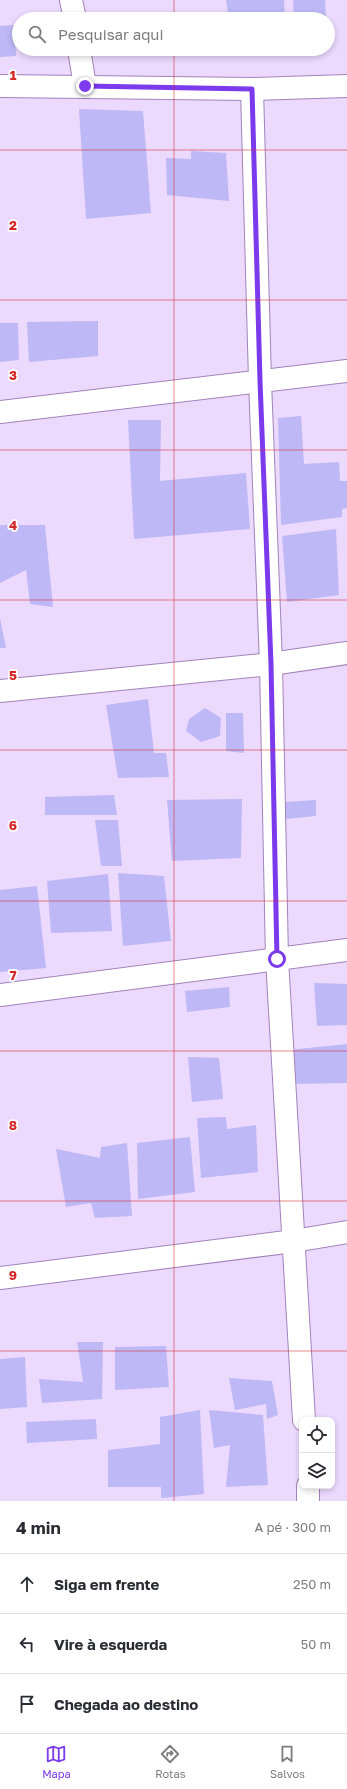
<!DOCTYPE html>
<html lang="pt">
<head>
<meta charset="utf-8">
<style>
	:root { --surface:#fff; --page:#f2f2f3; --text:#2b2b33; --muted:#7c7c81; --line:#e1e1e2; --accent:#7c3aed }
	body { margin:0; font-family:"Golos Text",sans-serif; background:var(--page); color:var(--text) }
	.controls { position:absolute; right:12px; bottom:12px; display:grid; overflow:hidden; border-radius:8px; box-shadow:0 2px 6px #0003 }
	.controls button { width:36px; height:36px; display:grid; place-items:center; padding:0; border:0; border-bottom:1px solid var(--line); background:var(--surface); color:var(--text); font:20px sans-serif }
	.stop { position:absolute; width:12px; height:12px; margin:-9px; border:3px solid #7c3aed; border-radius:50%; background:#fff }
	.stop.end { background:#7c3aed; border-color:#fff; box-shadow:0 1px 4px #0008 }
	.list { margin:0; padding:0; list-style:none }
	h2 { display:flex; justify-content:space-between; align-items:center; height:52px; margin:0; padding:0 16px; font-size:17px }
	h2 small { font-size:13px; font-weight:400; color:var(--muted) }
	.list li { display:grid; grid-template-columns:26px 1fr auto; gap:12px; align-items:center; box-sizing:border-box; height:60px; padding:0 16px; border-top:1px solid var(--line) }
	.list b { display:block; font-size:15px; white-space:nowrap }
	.list em { font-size:13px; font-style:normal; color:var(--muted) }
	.icon { flex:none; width:22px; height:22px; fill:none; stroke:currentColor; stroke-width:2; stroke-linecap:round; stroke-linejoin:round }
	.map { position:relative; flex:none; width:347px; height:1501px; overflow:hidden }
	.search { position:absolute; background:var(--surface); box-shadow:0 2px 6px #0003; left:12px; right:12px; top:12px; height:44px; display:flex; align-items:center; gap:10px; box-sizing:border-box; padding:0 14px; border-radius:22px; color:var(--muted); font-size:15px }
	.sheet { height:232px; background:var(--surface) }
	nav { display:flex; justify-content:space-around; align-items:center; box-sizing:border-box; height:56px; border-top:1px solid var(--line); background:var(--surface); font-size:11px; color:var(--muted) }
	nav a { display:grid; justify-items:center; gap:2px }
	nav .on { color:var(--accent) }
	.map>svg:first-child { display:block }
	.building { fill:#beb8f6 }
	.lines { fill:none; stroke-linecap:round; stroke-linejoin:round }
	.minor-casing { stroke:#a283bc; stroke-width:24 }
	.minor { stroke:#fff; stroke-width:22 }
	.route { stroke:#7c3aed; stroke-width:5 }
	.grid { fill:none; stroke:#d62828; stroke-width:1; stroke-opacity:0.55 }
	.grid-label { font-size:13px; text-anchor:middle; font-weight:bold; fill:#d62828; stroke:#fff; stroke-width:3.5; stroke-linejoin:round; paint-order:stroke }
</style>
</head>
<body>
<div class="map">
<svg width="347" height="1501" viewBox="0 0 347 1501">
	<rect width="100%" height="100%" fill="#ecd9fe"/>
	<!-- building -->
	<g class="building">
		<path d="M226 0H284L285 19H229Z"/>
		<path d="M293 0H325L326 19H294Z"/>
		<path d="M14 25 16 56 0 57V26Z"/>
		<path d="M235 49H287L288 53 236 55Z"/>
		<path d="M79 109 143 111 151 213 86 219Z"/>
		<path d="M191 151 226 153 229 201 167 195 166 158 191 159Z"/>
		<path d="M98 321V356L29 362 27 322Z"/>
		<path d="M0 323H18L19 360 0 362Z"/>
		<path d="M301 416 304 464 339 462 340 481H347V508L342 509V517L281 525 278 418Z"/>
		<path d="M128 420H161L160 481 246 473 250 529 134 539Z"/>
		<path d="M0 525H45L53 607 30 604 26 570 0 583Z"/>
		<path d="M336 529 339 595 287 602 282 536Z"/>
		<path d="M0 618 6 648H0Z"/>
		<path d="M148 699 154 753H166L169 777 118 778 106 705Z"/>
		<path d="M205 708 221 718 220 736 201 742 186 731 189 719Z"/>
		<path d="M226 713H243L244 753 226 751Z"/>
		<path d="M114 795 117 815H45V797Z"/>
		<path d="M242 799 241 858 172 861 167 800Z"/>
		<path d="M316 800V816L286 819 285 802Z"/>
		<path d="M95 820H118L122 866H101Z"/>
		<path d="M118 873 164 876 171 941 123 946Z"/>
		<path d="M108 874 112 931 51 933 47 881Z"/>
		<path d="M37 886 46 968 0 972V890Z"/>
		<path d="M314 983 347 984V1025L317 1026Z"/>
		<path d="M229 987 230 1007 187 1012 185 991Z"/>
		<path d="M347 1044V1083L291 1084 288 1050Z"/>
		<path d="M188 1057 219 1058 223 1099 192 1102Z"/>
		<path d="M226 1117 227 1129 256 1125 258 1172 201 1178 197 1118Z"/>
		<path d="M190 1137 195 1192 138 1199 137 1143Z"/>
		<path d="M127 1143 132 1216 95 1218 91 1203 66 1207 56 1149 100 1158 101 1147Z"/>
		<path d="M77 1342H103L102 1399 42 1403 39 1379 83 1382Z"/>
		<path d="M166 1346 169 1387 115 1390V1347Z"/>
		<path d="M25 1357 27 1407 0 1409V1359Z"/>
		<path d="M229 1378 272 1381 278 1415 267 1419 266 1404 235 1410Z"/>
		<path d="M200 1410 204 1494 161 1498V1487H108V1450L160 1444V1417Z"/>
		<path d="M209 1410 263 1415 268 1485 226 1487 230 1445 214 1448Z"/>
		<path d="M96 1419 97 1439 27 1443 26 1422Z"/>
	</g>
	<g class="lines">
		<!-- minor casing -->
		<g class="minor-casing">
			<g id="minor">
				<path d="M71 0 75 19"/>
				<path d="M79 49 85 86"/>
				<path d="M0 86 252 89 347 86"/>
				<path d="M252 89 260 381 271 664 277 959 304 1420"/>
				<path d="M0 412 347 371"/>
				<path d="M0 691 271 664 347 653"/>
				<path d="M0 995 347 950"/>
				<path d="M0 1278 294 1241 347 1232"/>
				<path d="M308 1486V1501"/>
			</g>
		</g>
		<!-- minor -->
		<use href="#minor" class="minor"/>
	</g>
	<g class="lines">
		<!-- route -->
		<path class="route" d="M85 86 252 89 260 381 271 664 277 959"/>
	</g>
	<!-- grid -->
	<path class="grid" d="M174 0V19M174 49V1501M0 150H347M0 300H347M0 450H347M0 600H347M0 750H347M0 901H347M0 1051H347M0 1201H347M0 1351H347"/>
	<g class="grid-label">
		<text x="13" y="80">1</text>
		<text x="13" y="230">2</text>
		<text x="13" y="380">3</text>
		<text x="13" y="530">4</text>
		<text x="13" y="680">5</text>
		<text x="13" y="830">6</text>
		<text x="13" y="980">7</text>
		<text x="13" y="1130">8</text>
		<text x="13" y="1280">9</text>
	</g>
</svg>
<div class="controls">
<button><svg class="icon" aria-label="locate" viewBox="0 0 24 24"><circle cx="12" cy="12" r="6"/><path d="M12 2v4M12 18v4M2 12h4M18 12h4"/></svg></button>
<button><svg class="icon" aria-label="layers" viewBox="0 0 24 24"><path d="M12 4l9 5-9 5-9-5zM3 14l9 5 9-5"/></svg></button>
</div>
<div class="stop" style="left:277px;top:959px"></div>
<div class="stop end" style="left:85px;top:86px"></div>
<div class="search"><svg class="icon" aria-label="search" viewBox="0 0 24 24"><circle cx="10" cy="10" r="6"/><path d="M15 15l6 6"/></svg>Pesquisar aqui</div>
</div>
<section class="sheet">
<h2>4 min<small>A pé · 300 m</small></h2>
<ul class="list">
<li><svg class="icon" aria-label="ahead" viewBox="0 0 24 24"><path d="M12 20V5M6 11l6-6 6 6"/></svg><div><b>Siga em frente</b></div><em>250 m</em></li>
<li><svg class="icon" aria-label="left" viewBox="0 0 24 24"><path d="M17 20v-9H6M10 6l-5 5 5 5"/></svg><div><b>Vire à esquerda</b></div><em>50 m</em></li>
<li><svg class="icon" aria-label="arrive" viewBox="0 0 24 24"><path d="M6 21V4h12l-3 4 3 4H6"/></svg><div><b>Chegada ao destino</b></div></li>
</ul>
</section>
<nav>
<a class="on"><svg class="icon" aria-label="map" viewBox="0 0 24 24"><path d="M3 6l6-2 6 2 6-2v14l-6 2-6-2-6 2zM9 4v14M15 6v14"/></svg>Mapa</a>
<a><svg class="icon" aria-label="directions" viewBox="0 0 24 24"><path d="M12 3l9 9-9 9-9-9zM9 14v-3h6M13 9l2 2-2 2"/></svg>Rotas</a>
<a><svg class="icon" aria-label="saved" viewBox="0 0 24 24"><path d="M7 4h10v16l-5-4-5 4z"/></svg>Salvos</a>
</nav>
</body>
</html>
